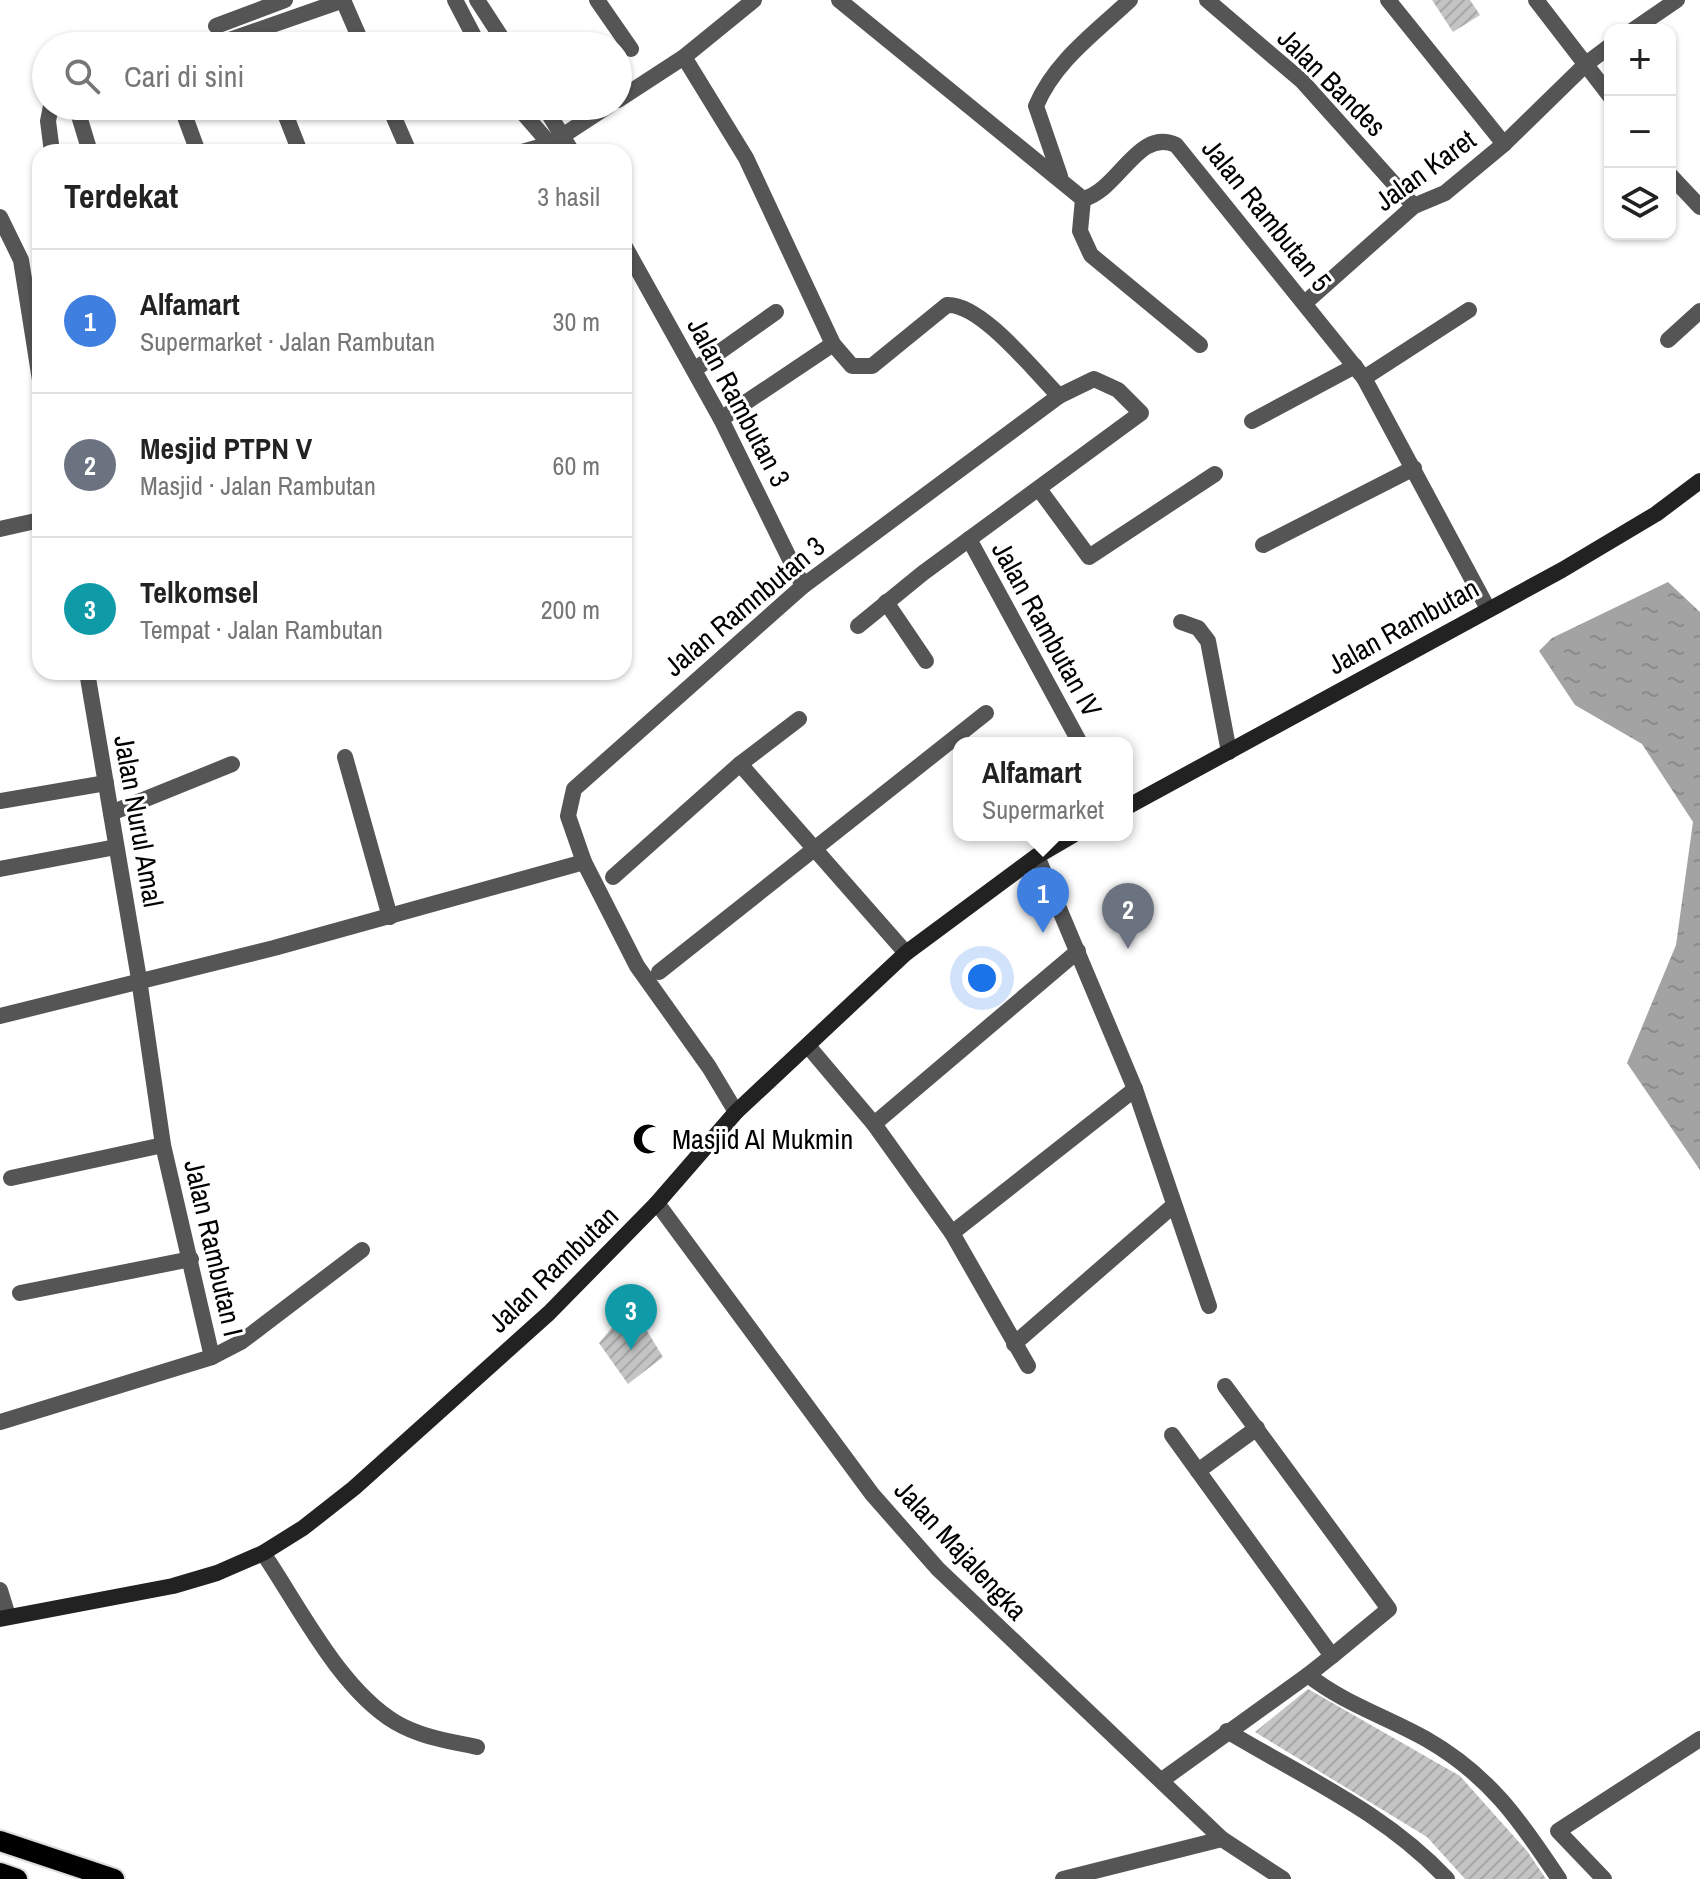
<!DOCTYPE html>
<html lang="id">
<head>
<meta charset="utf-8">
<style>
	:root { --surface:#fff; --page:#f2f2f2; --text:#222; --muted:#767676; --line:#e0e0e0; --accent:#000 }
	body { margin:0; font-family:"Archivo Narrow",sans-serif; background:var(--page); color:var(--text) }
	.controls { position:absolute; right:24px; top:24px; display:grid; overflow:hidden; border-radius:16px; box-shadow:0 2px 6px #0004 }
	.controls button { width:72px; height:72px; display:grid; place-items:center; padding:0; border:0; border-bottom:2px solid var(--line); background:var(--surface); color:var(--text); font:40px sans-serif }
	.you { position:absolute; left:982px; top:978px; width:28px; height:28px; margin:-20px; border:6px solid #fff; border-radius:50%; background:#1a73e8; box-shadow:0 0 0 12px #1a73e833 }
	.badge { display:grid; place-items:center; width:52px; height:52px; border-radius:50%; background:var(--accent); color:#fff; font-size:26px; font-weight:700 }
	.pin { position:absolute; translate:-50% -66px; filter:drop-shadow(0 2px 4px #0008) }
	.pin::after { content:''; position:absolute; top:42px; width:28px; height:24px; background:inherit; clip-path:polygon(0 0,100% 0,50% 100%) }
	.popup { position:absolute; left:953px; top:737px; width:180px; height:104px; box-sizing:border-box; display:grid; place-content:center; border-radius:16px; background:var(--surface); filter:drop-shadow(0 2px 6px #0005); font-size:26px; white-space:nowrap; color:var(--muted) }
	.popup b { font-size:30px; color:var(--text) }
	.popup::after { content:''; position:absolute; left:50%; top:100%; margin-left:-16px; border:16px solid transparent; border-top-color:var(--surface) }
	.list { margin:0; padding:0; list-style:none }
	h2 { display:flex; justify-content:space-between; align-items:center; height:104px; margin:0; padding:0 32px; font-size:34px }
	h2 small { font-size:26px; font-weight:400; color:var(--muted) }
	.list li { display:grid; grid-template-columns:52px 1fr auto; gap:24px; align-items:center; box-sizing:border-box; height:144px; padding:0 32px; border-top:2px solid var(--line) }
	.list b { display:block; font-size:30px; white-space:nowrap }
	.list p { margin:0; font-size:26px; white-space:nowrap; color:var(--muted) }
	.list em { font-size:26px; font-style:normal; color:var(--muted) }
	.icon { flex:none; width:44px; height:44px; fill:none; stroke:currentColor; stroke-width:2; stroke-linecap:round; stroke-linejoin:round }
	.map { position:relative; flex:none; width:1700px; height:1879px; overflow:hidden }
	.search { position:absolute; background:var(--surface); box-shadow:0 2px 6px #0004; left:32px; top:32px; width:600px; height:88px; display:flex; align-items:center; gap:20px; box-sizing:border-box; padding:0 28px; border-radius:44px; color:var(--muted); font-size:30px }
	.panel { position:absolute; background:var(--surface); box-shadow:0 2px 6px #0004; left:32px; top:144px; width:600px; height:536px; border-radius:24px }
	.map>svg:first-child { display:block }
	.water { fill:url(#water-ripples) }
	.building { fill:url(#building-hatch) }
	.lines { fill:none; stroke-linecap:round; stroke-linejoin:round }
	.primary-casing { stroke:#dbdbdb; stroke-width:24 }
	.minor { stroke:#555; stroke-width:16 }
	.secondary { stroke:#222; stroke-width:16 }
	.primary { stroke:#000; stroke-width:20 }
	.labels { text-anchor:middle; dominant-baseline:central; stroke-width:6; stroke-linejoin:round; paint-order:stroke }
	.street-label { font-size:28px; fill:#000; stroke:#fff }
	.poi-label { font-size:28px; fill:#000; stroke:#fff; text-anchor:start }
</style>
</head>
<body>
<div class="map">
<svg width="1700" height="1879" viewBox="0 0 1700 1879">
	<defs>
		<pattern id="water-ripples" width="26" height="14" patternUnits="userSpaceOnUse" patternTransform="scale(2)"><rect width="26" height="14" fill="#a3a3a3"/><path d="M2 4q2-2 4 0t4 0M15 11q2-2 4 0t4 0" fill="none" stroke="#8b8b8b"/></pattern>
		<pattern id="building-hatch" width="6" height="6" patternUnits="userSpaceOnUse" patternTransform="scale(2)"><rect width="6" height="6" fill="#c4c4c4"/><path d="M-1 1l2-2M0 6l6-6M5 7l2-2" fill="none" stroke="#a7a7a7"/></pattern>
	</defs>
	<rect width="100%" height="100%" fill="#fff"/>
	<!-- water -->
	<path class="water" d="M1668 582 1700 612V1170L1627 1063 1676 945 1693 822 1642 744 1575 705 1539 651 1552 638Z"/>
	<!-- building -->
	<g class="building">
		<path d="M1432 0H1470L1480 15 1453 32Z"/>
		<path d="M631 1305 663 1357 628 1384 599 1343Z"/>
		<path d="M1308 1689 1460 1776 1527 1851 1546 1879H1465L1427 1837 1255 1732Z"/>
	</g>
	<g class="lines">
		<!-- primary casing -->
		<g class="primary-casing">
			<g id="primary">
				<path d="M0 1841 114 1879"/>
				<path d="M0 1873 17 1879"/>
			</g>
		</g>
		<!-- minor -->
		<g class="minor">
			<path d="M343 0 363 46"/>
			<path d="M455 0 479 46"/>
			<path d="M477 0 507 46"/>
			<path d="M597 0 631 49"/>
			<path d="M839 0 1083 199C1119 190 1138 127 1176 145L1364 378 1487 607"/>
			<path d="M1207 0 1302 81 1414 206"/>
			<path d="M1388 0 1504 144"/>
			<path d="M1536 0 1610 96"/>
			<path d="M216 26 285 0"/>
			<path d="M1633 30 1677 0"/>
			<path d="M212 46 344 0"/>
			<path d="M684 57 746 158 833 344 852 366H872L947 305C981 303 1035 372 1059 396"/>
			<path d="M618 100 684 57 754 0"/>
			<path d="M51 106 48 121 52 152"/>
			<path d="M76 106 90 152"/>
			<path d="M181 106 198 152"/>
			<path d="M282 106 300 152"/>
			<path d="M389 106 409 152"/>
			<path d="M517 106 550 144"/>
			<path d="M544 106 572 152"/>
			<path d="M522 152 550 144 608 106"/>
			<path d="M1670 175 1700 207"/>
			<path d="M1060 176 1036 106C1055 61 1095 33 1130 0"/>
			<path d="M1083 199 1080 231 1091 255 1200 345"/>
			<path d="M0 217 21 260 40 380"/>
			<path d="M624 245 721 419 803 586"/>
			<path d="M1306 302 1414 206 1445 193 1504 144 1586 64 1610 46"/>
			<path d="M1668 340 1700 311"/>
			<path d="M694 370 776 312"/>
			<path d="M1364 378 1469 310"/>
			<path d="M721 419 833 344"/>
			<path d="M1252 421 1355 366"/>
			<path d="M1039 489 1089 557 1215 474"/>
			<path d="M0 529 40 520"/>
			<path d="M969 539 1080 743"/>
			<path d="M1263 545 1414 468"/>
			<path d="M886 602 926 661"/>
			<path d="M1181 622 1198 628 1208 641 1229 752"/>
			<path d="M345 757 390 917"/>
			<path d="M740 764 799 719"/>
			<path d="M0 801 106 783"/>
			<path d="M111 813 232 764"/>
			<path d="M1037 856 1135 1089 1209 1306"/>
			<path d="M0 869 116 847"/>
			<path d="M613 877 740 764 906 953"/>
			<path d="M659 972 986 713"/>
			<path d="M0 1016 274 948 584 862"/>
			<path d="M808 1046 874 1124 952 1233 1028 1366"/>
			<path d="M736 1112 709 1067 637 966 584 862 568 816 574 789 803 586 1059 396 1094 379 1118 390 1141 413 923 573 858 626"/>
			<path d="M874 1124 1078 951"/>
			<path d="M11 1178 163 1145"/>
			<path d="M657 1203 872 1494 938 1569 1222 1839 1283 1879"/>
			<path d="M952 1233 1135 1089"/>
			<path d="M20 1293 191 1259"/>
			<path d="M1014 1344 1174 1205"/>
			<path d="M212 1357 241 1342 362 1250"/>
			<path d="M1225 1386 1389 1609 1332 1656"/>
			<path d="M0 1422 212 1357 163 1145 139 979 87 672"/>
			<path d="M1257 1428 1198 1471 1332 1656 1308 1675"/>
			<path d="M1172 1435 1198 1471"/>
			<path d="M263 1553C299 1606 339 1688 395 1722 420 1737 449 1741 477 1747"/>
			<path d="M0 1590 8 1616"/>
			<path d="M1227 1731C1305 1778 1384 1812 1447 1879"/>
			<path d="M1162 1780 1308 1675C1343 1703 1387 1717 1426 1739 1489 1775 1520 1820 1559 1879"/>
			<path d="M1063 1879 1222 1839"/>
			<path d="M1604 1879 1558 1831 1700 1739"/>
		</g>
		<!-- secondary -->
		<g class="secondary">
			<path d="M1127 807 1562 570 1656 514 1700 481"/>
			<path d="M0 1619 173 1586 217 1573 263 1553 303 1528 354 1488 549 1313 657 1203 736 1112 906 953 1037 856 1073 835"/>
		</g>
		<!-- primary -->
		<use href="#primary" class="primary"/>
	</g>
	<!-- icons -->
	<defs>
		<g id="mosque-bare" transform="scale(2.4)"><path d="M3.5-4.9A6 6 0 1 0 3.5 4.9A5 5 0 1 1 3.5-4.9Z" fill="#000" stroke="#fff" stroke-width="2.5" paint-order="stroke"/></g>
	</defs>
	<g fill-rule="evenodd">
		<use href="#mosque-bare" x="648" y="1139"/>
	</g>
	<g class="labels">
		<!-- street labels -->
		<g class="street-label">
			<text transform="translate(1332 82) rotate(45)">Jalan Bandes</text>
			<text transform="translate(1425 170) rotate(-36)">Jalan Karet</text>
			<text transform="translate(1267 215) rotate(51)">Jalan Rambutan 5</text>
			<text transform="translate(739 402) rotate(62)">Jalan Rambutan 3</text>
			<text transform="translate(744 606) rotate(-40)">Jalan Ramnbutan 3</text>
			<text transform="translate(1403 626) rotate(-29)">Jalan Rambutan</text>
			<text transform="translate(1047 629) rotate(61)">Jalan Rambutan IV</text>
			<text transform="translate(139 821) rotate(80)">Jalan Nurul Amal</text>
			<text transform="translate(214 1248) rotate(77)">Jalan Rambutan I</text>
			<text transform="translate(553 1269) rotate(-44)">Jalan Rambutan</text>
			<text transform="translate(961 1550) rotate(47)">Jalan Majalengka</text>
		</g>
		<!-- poi labels -->
		<g class="poi-label">
			<text x="672" y="1139">Masjid Al Mukmin</text>
		</g>
	</g>
</svg>
<div class="controls">
<button>+</button>
<button>−</button>
<button><svg class="icon" aria-label="layers" viewBox="0 0 24 24"><path d="M12 4l9 5-9 5-9-5zM3 14l9 5 9-5"/></svg></button>
</div>
<div class="you"></div>
<div class="pin badge" style="left:1043px;top:933px;background:#3f7fe0">1</div>
<div class="popup"><b>Alfamart</b>Supermarket</div>
<div class="pin badge" style="left:1128px;top:949px;background:#6b7280">2</div>
<div class="pin badge" style="left:631px;top:1350px;background:#0f9aa8">3</div>
<div class="search"><svg class="icon" aria-label="search" viewBox="0 0 24 24"><circle cx="10" cy="10" r="6"/><path d="M15 15l6 6"/></svg>Cari di sini</div>
<section class="panel">
<h2>Terdekat<small>3 hasil</small></h2>
<ul class="list">
<li><span class="badge" style="background:#3f7fe0">1</span><div><b>Alfamart</b><p>Supermarket · Jalan Rambutan</p></div><em>30 m</em></li>
<li><span class="badge" style="background:#6b7280">2</span><div><b>Mesjid PTPN V</b><p>Masjid · Jalan Rambutan</p></div><em>60 m</em></li>
<li><span class="badge" style="background:#0f9aa8">3</span><div><b>Telkomsel</b><p>Tempat · Jalan Rambutan</p></div><em>200 m</em></li>
</ul>
</section>
</div>
</body>
</html>
